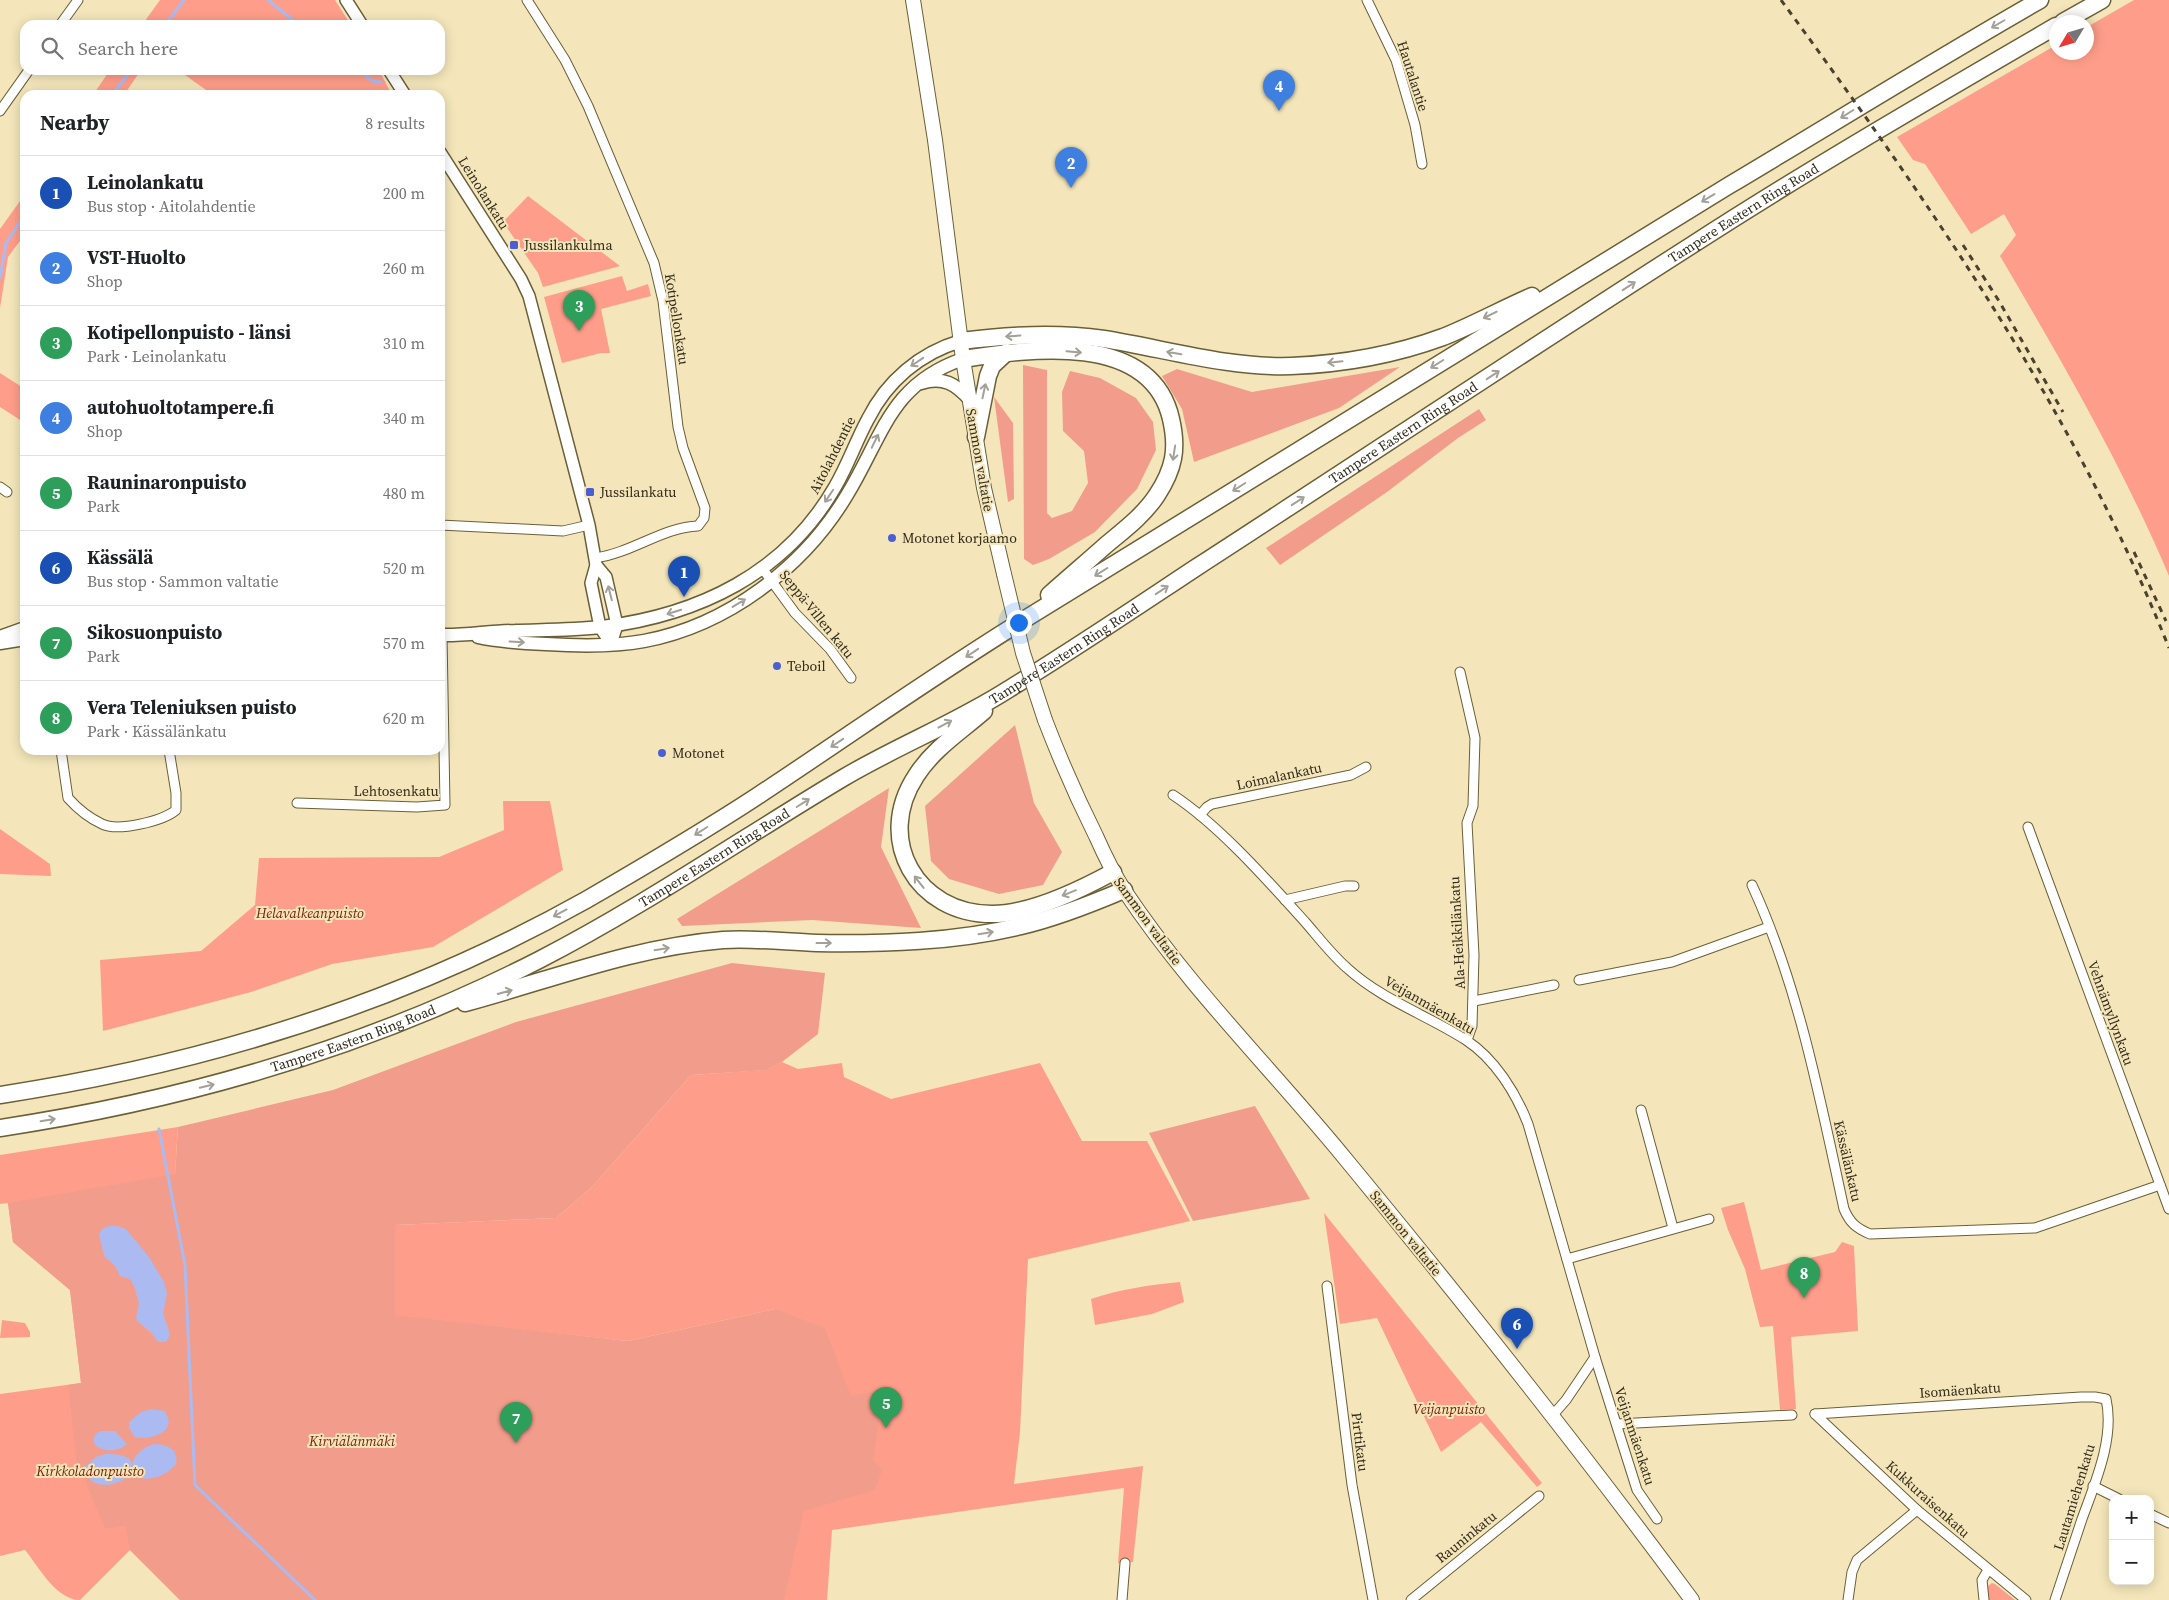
<!DOCTYPE html>
<html lang="en">
<head>
<meta charset="utf-8">
<style>
	:root { --surface:#fff; --page:#f6f6f6; --text:#202124; --muted:#757577; --line:#e0e0e0; --accent:#4d5ed3 }
	body { margin:0; font-family:"Source Serif 4",serif; background:var(--page); color:var(--text) }
	.controls { position:absolute; right:15px; bottom:15px; display:grid; overflow:hidden; border-radius:10px; box-shadow:0 2px 12px #0003 }
	.controls button { width:45px; height:45px; display:grid; place-items:center; padding:0; border:0; border-bottom:1px solid var(--line); background:var(--surface); color:var(--text); font:25px sans-serif }
	.compass { position:absolute; left:2049px; top:15px; width:45px; height:45px; border-radius:50%; background:var(--surface); box-shadow:0 2px 12px #0003; rotate:232deg }
	.you { position:absolute; left:1018px; top:622px; width:18px; height:18px; margin:-12px; border:4px solid #fff; border-radius:50%; background:#1a73e8; box-shadow:0 0 0 8px #1a73e833 }
	.badge { display:grid; place-items:center; width:32px; height:32px; border-radius:50%; background:var(--accent); color:#fff; font-size:16px; font-weight:700 }
	.pin { position:absolute; translate:-50% -41px; filter:drop-shadow(0 1px 2px #0008) }
	.pin::after { content:''; position:absolute; top:26px; width:18px; height:15px; background:inherit; clip-path:polygon(0 0,100% 0,50% 100%) }
	.list { margin:0; padding:0; list-style:none }
	h2 { display:flex; justify-content:space-between; align-items:center; height:65px; margin:0; padding:0 20px; font-size:21px }
	h2 small { font-size:16px; font-weight:400; color:var(--muted) }
	.list li { display:grid; grid-template-columns:32px 1fr auto; gap:15px; align-items:center; box-sizing:border-box; height:75px; padding:0 20px; border-top:1px solid var(--line) }
	.list b { display:block; font-size:19px; white-space:nowrap }
	.list p { margin:0; font-size:16px; white-space:nowrap; color:var(--muted) }
	.list em { font-size:16px; font-style:normal; color:var(--muted) }
	.icon { flex:none; width:28px; height:28px; fill:none; stroke:currentColor; stroke-width:2; stroke-linecap:round; stroke-linejoin:round }
	.map { position:relative; flex:none; width:2169px; height:1600px; overflow:hidden }
	.search { position:absolute; background:var(--surface); box-shadow:0 2px 12px #0003; left:20px; top:20px; width:425px; height:55px; display:flex; align-items:center; gap:12px; box-sizing:border-box; padding:0 18px; border-radius:15px; color:var(--muted); font-size:19px }
	.panel { position:absolute; background:var(--surface); box-shadow:0 2px 12px #0003; left:20px; top:90px; width:425px; height:665px; border-radius:15px }
	.map>svg:first-child { display:block }
	.green { fill:#fe9e8a }
	.forest { fill:#f29d8b; fill-rule:evenodd }
	.water { fill:#abbaf1 }
	.lines { fill:none; stroke-linecap:round; stroke-linejoin:round }
	.stream { stroke:#abbaf1; stroke-width:3 }
	.minor-casing { stroke:#6b5f37; stroke-width:11 }
	.tertiary-casing { stroke:#6b5f37; stroke-width:14 }
	.secondary-casing { stroke:#6b5f37; stroke-width:15 }
	.primary-casing { stroke:#6b5f37; stroke-width:16 }
	.motorway-casing { stroke:#6b5f37; stroke-width:19 }
	.minor { stroke:#fff; stroke-width:9 }
	.tertiary { stroke:#fff; stroke-width:11 }
	.secondary { stroke:#fff; stroke-width:12 }
	.primary { stroke:#fff; stroke-width:14 }
	.motorway { stroke:#fff; stroke-width:16 }
	.rail { stroke:#49422e; stroke-width:3; stroke-dasharray:6 6; stroke-linecap:butt }
	.primary-bridge-casing { stroke:#6b5f37; stroke-width:16; stroke-linecap:butt }
	.primary-bridge { stroke:#fff; stroke-width:14 }
	.oneway { stroke:#a3a098 }
	.poi-dot { fill:#4d5ed3; stroke:#f4e6ba; stroke-width:2 }
	.labels { text-anchor:middle; dominant-baseline:central; stroke-width:4; stroke-linejoin:round; paint-order:stroke }
	.street-label { font-size:14px; fill:#322c1b; stroke:#f4e6ba }
	.poi-label { font-size:14px; fill:#322c1b; stroke:#f4e6ba; text-anchor:start }
	.park-label { font-size:14px; font-style:italic; fill:#771a07; stroke:#f4e6ba }
</style>
</head>
<body>
<div class="map">
<svg width="2169" height="1600" viewBox="0 0 2169 1600">
	<rect width="100%" height="100%" fill="#f4e6ba"/>
	<!-- green -->
	<g class="green">
		<path d="M160 0H335L351 25H142Z"/>
		<path d="M2134 0H2169V576C2122 465 2061 360 2000 256L2016 235 2004 214 1971 234 1925 164 1913 160 1897 137 2056 45V52H2086L2087 27Z"/>
		<path d="M110 70H141L124 95H93Z"/>
		<path d="M178 70H379L392 95H213Z"/>
		<path d="M25 194V234L8 257 0 308V229Z"/>
		<path d="M528 196 620 266 543 287 538 273 503 222Z"/>
		<path d="M622 276 627 291 648 284 651 296 601 309 610 353H601L562 363 544 297Z"/>
		<path d="M0 373 25 389V423L0 407Z"/>
		<path d="M503 801H550L563 870 433 947 332 964 251 992 103 1031 100 960 201 951 255 905 259 858 439 857 504 830Z"/>
		<path d="M0 829 50 864 51 876 0 874Z"/>
		<path d="M782 1062 798 1069 842 1063 844 1077 891 1099 1040 1063 1082 1141H1147L1190 1221 1028 1259 1020 1432 1014 1484 1143 1466 1133 1562 1118 1563 1124 1488 832 1530 827 1600H657L775 1309 628 1341 395 1316V1225L556 1218 592 1187 691 1075 765 1070Z"/>
		<path d="M178 1127 175 1174 180 1600 130 1550 80 1600C56 1600 39 1567 25 1550L0 1556V1394L81 1383 70 1290 13 1242 8 1203 0 1204V1155Z"/>
		<path d="M1744 1202 1761 1270 1835 1252 1842 1242 1854 1246 1858 1331 1791 1337 1796 1409 1780 1410 1773 1326 1760 1327 1745 1269 1728 1230 1721 1208Z"/>
		<path d="M1324 1213 1542 1483 1537 1487 1481 1422 1441 1452 1377 1318 1340 1324Z"/>
		<path d="M1180 1282 1184 1302 1152 1314 1095 1325 1091 1299C1121 1289 1149 1285 1180 1282Z"/>
		<path d="M2 1320 25 1323 30 1332V1337L0 1338Z"/>
		<path d="M1992 1583 1995 1584 2015 1600H1987L1988 1586Z"/>
	</g>
	<!-- forest -->
	<g class="forest">
		<path d="M1023 365 1047 370V513L1052 518 1072 511 1088 483 1084 451 1063 431 1062 392 1070 371 1100 378 1136 398 1153 422 1156 450 1137 489 1095 532 1049 559 1033 565 1024 559Z"/>
		<path d="M1400 367 1339 408 1194 462 1182 409 1162 376 1177 369 1252 392Z"/>
		<path d="M994 397 1013 423 1014 499 1008 502Z"/>
		<path d="M1479 409 1486 420 1458 438 1387 492 1280 565 1266 548Z"/>
		<path d="M1015 725 1034 803 1062 852 1043 885 999 894 949 879 931 861 925 806Z"/>
		<path d="M889 788 881 847 921 928 812 920 682 926 677 919Z"/>
		<path d="M732 963 825 973 818 1034 782 1062 766 1070 691 1075 592 1187 556 1218 395 1225V1315L628 1341 775 1309 825 1328 851 1396 884 1389 873 1460 882 1470 875 1490 804 1511 784 1600H180L130 1550 125 1526 105 1529 76 1460 68 1385 81 1383 70 1290 13 1242 8 1203 175 1174 178 1127 333 1090 516 1022ZM116 1226 122 1227 130 1234 164 1282 167 1294 163 1313 169 1329 158 1342C151 1333 141 1327 136 1317L139 1304 132 1281 120 1275 115 1266 104 1256 99 1234ZM174 1451 177 1461C171 1475 154 1476 140 1478L135 1475 134 1458Z"/>
		<path d="M1255 1106 1310 1199 1193 1221 1149 1133Z"/>
	</g>
	<!-- water -->
	<g class="water">
		<path d="M109 1226H116L126 1229 149 1257 164 1282 167 1294 163 1313 170 1335 166 1342H158L151 1332 137 1321 136 1317 139 1304 135 1288 130 1279 120 1276 115 1266 104 1256 99 1234 103 1228Z"/>
		<path d="M151 1409 165 1411 169 1421 167 1428C161 1436 144 1440 135 1437L129 1428V1422L141 1412Z"/>
		<path d="M100 1431H115L127 1444C110 1459 80 1444 100 1431Z"/>
		<path d="M156 1444C168 1445 179 1450 176 1464 167 1475 151 1482 137 1477 124 1462 141 1446 156 1444Z"/>
		<path d="M105 1454C119 1454 140 1455 129 1476 114 1487 90 1491 84 1468L96 1457Z"/>
	</g>
	<g class="lines">
		<!-- stream -->
		<g class="stream">
			<path d="M268 0 299 25"/>
			<path d="M165 25 184 0"/>
			<path d="M359 70 372 81 381 82"/>
			<path d="M112 95 131 70"/>
			<path d="M0 278 6 243 25 215"/>
			<path d="M159 1129 185 1265 195 1485 315 1600"/>
		</g>
		<!-- minor casing -->
		<g class="minor-casing">
			<g id="minor">
				<path d="M527 0 565 60 588 106 654 263 663 301 678 427 683 448 705 508 704 518 698 526C663 527 632 553 595 558"/>
				<path d="M1367 0 1396 60 1415 125 1422 164"/>
				<path d="M60 25 78 0"/>
				<path d="M0 111 29 70"/>
				<path d="M0 487 7 492"/>
				<path d="M440 525 563 531 589 525"/>
				<path d="M762 568 795 613 830 649 851 678"/>
				<path d="M1460 672 1475 738 1473 806 1467 823 1474 955 1472 1026 1467 1040"/>
				<path d="M61 750 68 798C77 808 89 818 102 824 118 832 163 821 176 810V793L169 750"/>
				<path d="M1173 795C1220 826 1268 881 1306 923 1319 938 1332 955 1347 968 1382 1000 1427 1015 1466 1040 1495 1059 1516 1093 1528 1124L1595 1357 1637 1490 1657 1519"/>
				<path d="M297 803 417 807 445 805 442 635"/>
				<path d="M1200 815 1207 807 1212 804 1351 775 1366 767"/>
				<path d="M2028 827 2169 1209"/>
				<path d="M1752 885C1799 987 1820 1099 1844 1209 1850 1223 1856 1228 1870 1234L2035 1228 2160 1185"/>
				<path d="M1285 900 1345 886H1354"/>
				<path d="M1579 980 1672 962 1769 927"/>
				<path d="M1474 1001 1554 985"/>
				<path d="M1641 1110 1673 1228"/>
				<path d="M1567 1259 1709 1219"/>
				<path d="M1327 1286 1352 1485 1373 1600"/>
				<path d="M1815 1414 2081 1397H2095L2106 1399C2115 1438 2095 1483 2082 1519 2073 1546 2064 1573 2055 1600"/>
				<path d="M1815 1414 1917 1510 2026 1600"/>
				<path d="M1552 1416 1566 1400 1595 1357"/>
				<path d="M1617 1424 1792 1415"/>
				<path d="M2093 1486 2119 1499"/>
				<path d="M2150 1514 2169 1523"/>
				<path d="M1122 1600 1125 1563"/>
				<path d="M1411 1600 1539 1496"/>
				<path d="M1848 1600 1852 1572 1857 1560 1917 1510"/>
				<path d="M1984 1600 1982 1580 1988 1570"/>
			</g>
		</g>
		<!-- tertiary casing -->
		<g class="tertiary-casing">
			<g id="tertiary">
				<path d="M346 0 362 25"/>
				<path d="M389 70 405 95"/>
				<path d="M440 152 521 279 529 296 589 525 596 565 591 583 600 627 611 644"/>
				<path d="M596 565 606 577 617 625 611 644"/>
			</g>
		</g>
		<!-- secondary casing -->
		<g class="secondary-casing">
			<g id="secondary">
				<path d="M921 383C943 376 956 384 970 400"/>
				<path d="M440 635C465 636 490 631 515 631 544 630 573 630 602 627 698 615 785 574 835 487 848 465 856 441 868 419 887 381 920 353 961 341"/>
				<path d="M0 637 25 628"/>
				<path d="M478 637C501 642 523 643 546 644 578 646 612 647 644 641 728 625 804 567 847 495 883 436 890 384 963 359"/>
				<path d="M0 643 25 639"/>
			</g>
		</g>
		<!-- primary casing -->
		<g class="primary-casing">
			<g id="primary">
				<path d="M913 0 935 140 963 359 984 488 1004 574"/>
				<path d="M1045 720C1060 759 1077 798 1096 836 1104 854 1113 873 1124 890 1189 988 1274 1071 1348 1162 1466 1305 1582 1451 1692 1600"/>
			</g>
		</g>
		<!-- motorway casing -->
		<g class="motorway-casing">
			<g id="motorway">
				<path d="M2063 22 2102 0"/>
				<path d="M961 341C1009 335 1056 332 1104 339 1166 349 1228 368 1291 366 1343 364 1394 355 1443 337 1473 325 1502 309 1532 296"/>
				<path d="M963 359C1029 349 1151 331 1171 419 1178 449 1174 469 1157 495 1144 515 1124 530 1106 545 1087 562 1068 578 1049 595"/>
				<path d="M976 437 988 376 992 366 1007 352"/>
				<path d="M984 711C960 732 933 749 916 776 874 840 917 914 992 914 1031 914 1080 890 1113 872"/>
				<path d="M465 1003C550 980 634 947 723 940 754 938 786 942 817 943 884 944 955 942 1021 926 1056 918 1091 904 1124 890"/>
				<path d="M0 1095C205 1064 404 1002 586 900 643 867 701 833 756 797 847 737 937 673 1030 616 1262 472 1494 328 1728 186 1832 124 1935 60 2040 0"/>
				<path id="s1" d="M0 1128C186 1100 371 1046 539 960 644 906 741 839 843 778 897 746 956 723 1009 689 1073 650 1135 608 1197 567 1362 460 1526 351 1692 245 1811 168 1934 97 2056 26"/>
			</g>
		</g>
		<!-- minor -->
		<use href="#minor" class="minor"/>
		<!-- tertiary -->
		<use href="#tertiary" class="tertiary"/>
		<!-- secondary -->
		<use href="#secondary" class="secondary"/>
		<!-- primary -->
		<use href="#primary" class="primary"/>
		<!-- motorway -->
		<use href="#motorway" class="motorway"/>
		<!-- rail -->
		<g class="rail">
			<path d="M1781 0C1930 203 2075 412 2169 648"/>
			<path d="M1963 245 1999 301 2063 412"/>
			<path d="M2134 552 2166 621"/>
		</g>
		<!-- primary-bridge casing -->
		<g class="primary-bridge-casing">
			<path id="primary-bridge" d="M1004 574 1023 653 1045 720"/>
		</g>
		<!-- primary-bridge -->
		<use href="#primary-bridge" class="primary-bridge"/>
	</g>
	<!-- one-way arrows -->
	<defs><path id="oneway-shaft" d="M-6 0H5M1.5-3L5.5 0L1.5 3" fill="none" stroke-width="1.6" stroke-linecap="round" stroke-linejoin="round" transform="scale(1.25)"/></defs>
	<g class="oneway">
		<use href="#oneway-shaft" transform="translate(1998 24) rotate(150)"/>
		<use href="#oneway-shaft" transform="translate(1847 114) rotate(148)"/>
		<use href="#oneway-shaft" transform="translate(1708 198) rotate(149)"/>
		<use href="#oneway-shaft" transform="translate(1629 286) rotate(-33)"/>
		<use href="#oneway-shaft" transform="translate(1490 315) rotate(154)"/>
		<use href="#oneway-shaft" transform="translate(1013 336) rotate(176)"/>
		<use href="#oneway-shaft" transform="translate(1074 352) rotate(5)"/>
		<use href="#oneway-shaft" transform="translate(1174 353) rotate(-170)"/>
		<use href="#oneway-shaft" transform="translate(917 362) rotate(146)"/>
		<use href="#oneway-shaft" transform="translate(1335 362) rotate(174)"/>
		<use href="#oneway-shaft" transform="translate(1437 364) rotate(148)"/>
		<use href="#oneway-shaft" transform="translate(1493 375) rotate(-33)"/>
		<use href="#oneway-shaft" transform="translate(984 391) rotate(-78)"/>
		<use href="#oneway-shaft" transform="translate(875 441) rotate(-64)"/>
		<use href="#oneway-shaft" transform="translate(1174 453) rotate(99)"/>
		<use href="#oneway-shaft" transform="translate(1239 487) rotate(148)"/>
		<use href="#oneway-shaft" transform="translate(829 496) rotate(124)"/>
		<use href="#oneway-shaft" transform="translate(1298 501) rotate(-33)"/>
		<use href="#oneway-shaft" transform="translate(1101 572) rotate(148)"/>
		<use href="#oneway-shaft" transform="translate(1162 590) rotate(-33)"/>
		<use href="#oneway-shaft" transform="translate(610 593) rotate(-104)"/>
		<use href="#oneway-shaft" transform="translate(739 603) rotate(-31)"/>
		<use href="#oneway-shaft" transform="translate(674 612) rotate(163)"/>
		<use href="#oneway-shaft" transform="translate(517 642) rotate(3)"/>
		<use href="#oneway-shaft" transform="translate(972 653) rotate(146)"/>
		<use href="#oneway-shaft" transform="translate(945 724) rotate(-28)"/>
		<use href="#oneway-shaft" transform="translate(837 743) rotate(146)"/>
		<use href="#oneway-shaft" transform="translate(803 803) rotate(-32)"/>
		<use href="#oneway-shaft" transform="translate(701 831) rotate(148)"/>
		<use href="#oneway-shaft" transform="translate(919 882) rotate(-128)"/>
		<use href="#oneway-shaft" transform="translate(1069 893) rotate(158)"/>
		<use href="#oneway-shaft" transform="translate(560 913) rotate(152)"/>
		<use href="#oneway-shaft" transform="translate(986 933) rotate(-9)"/>
		<use href="#oneway-shaft" transform="translate(824 943)"/>
		<use href="#oneway-shaft" transform="translate(662 949) rotate(-9)"/>
		<use href="#oneway-shaft" transform="translate(505 992) rotate(-15)"/>
		<use href="#oneway-shaft" transform="translate(207 1086) rotate(-14)"/>
		<use href="#oneway-shaft" transform="translate(48 1120) rotate(-10)"/>
	</g>
	<!-- markers -->
	<g class="poi-dot">
		<rect x="509" y="240" width="10" height="10" rx="2.5"/>
		<rect x="585" y="487" width="10" height="10" rx="2.5"/>
		<circle cx="892" cy="538" r="5"/>
		<circle cx="777" cy="666" r="5"/>
		<circle cx="662" cy="753" r="5"/>
	</g>
	<g class="labels">
		<!-- street labels -->
		<g class="street-label">
			<text transform="translate(1413 76) rotate(72)">Hautalantie</text>
			<text transform="translate(484 193) rotate(58)">Leinolankatu</text>
			<text stroke="none"><textPath href="#s1" startOffset="1985">Tampere Eastern Ring Road</textPath></text>
			<text transform="translate(677 319) rotate(81)">Kotipellonkatu</text>
			<text stroke="none"><textPath href="#s1" startOffset="1580">Tampere Eastern Ring Road</textPath></text>
			<text transform="translate(832 455) rotate(-63)">Aitolahdentie</text>
			<text transform="translate(980 460) rotate(80)">Sammon valtatie</text>
			<text transform="translate(817 614) rotate(51)">Seppä-Villen katu</text>
			<text stroke="none"><textPath href="#s1" startOffset="1175">Tampere Eastern Ring Road</textPath></text>
			<text transform="translate(1279 776) rotate(-12)">Loimalankatu</text>
			<text x="396" y="791">Lehtosenkatu</text>
			<text stroke="none"><textPath href="#s1" startOffset="770">Tampere Eastern Ring Road</textPath></text>
			<text transform="translate(1148 921) rotate(54)">Sammon valtatie</text>
			<text transform="translate(1457 933) rotate(-93)">Ala-Heikkilänkatu</text>
			<text transform="translate(1430 1005) rotate(30)">Veijanmäenkatu</text>
			<text transform="translate(2111 1013) rotate(70)">Vehnämyllynkatu</text>
			<text stroke="none"><textPath href="#s1" startOffset="365">Tampere Eastern Ring Road</textPath></text>
			<text transform="translate(1848 1161) rotate(77)">Kässälänkatu</text>
			<text transform="translate(1406 1233) rotate(51)">Sammon valtatie</text>
			<text transform="translate(1960 1390) rotate(-4)">Isomäenkatu</text>
			<text transform="translate(1635 1436) rotate(72)">Veijanmäenkatu</text>
			<text transform="translate(1360 1442) rotate(83)">Pirttikatu</text>
			<text transform="translate(2074 1497) rotate(-73)">Lautamiehenkatu</text>
			<text transform="translate(1928 1499) rotate(42)">Kukkuraisenkatu</text>
			<text transform="translate(1466 1537) rotate(-39)">Rauninkatu</text>
		</g>
		<!-- poi labels -->
		<g class="poi-label">
			<text x="524" y="245">Jussilankulma</text>
			<text x="600" y="492">Jussilankatu</text>
			<text x="902" y="538">Motonet korjaamo</text>
			<text x="787" y="666">Teboil</text>
			<text x="672" y="753">Motonet</text>
		</g>
		<!-- park labels -->
		<g class="park-label">
			<text x="310" y="913">Helavalkeanpuisto</text>
			<text x="1449" y="1409">Veijanpuisto</text>
			<text x="352" y="1441">Kirviälänmäki</text>
			<text x="90" y="1471">Kirkkoladonpuisto</text>
		</g>
	</g>
</svg>
<div class="controls">
<button>+</button>
<button>−</button>
</div>
<svg class="compass" viewBox="-18 -18 36 36"><path d="M0-13l5 13h-10z" fill="#e53935"/><path d="M0 13l5-13h-10z" fill="#757577"/></svg>
<div class="you"></div>
<div class="pin badge" style="left:684px;top:597px;background:#1a4fb4">1</div>
<div class="pin badge" style="left:1071px;top:188px;background:#3f7fe0">2</div>
<div class="pin badge" style="left:579px;top:331px;background:#2e9e5b">3</div>
<div class="pin badge" style="left:1279px;top:111px;background:#3f7fe0">4</div>
<div class="pin badge" style="left:886px;top:1428px;background:#2e9e5b">5</div>
<div class="pin badge" style="left:1517px;top:1349px;background:#1a4fb4">6</div>
<div class="pin badge" style="left:516px;top:1443px;background:#2e9e5b">7</div>
<div class="pin badge" style="left:1804px;top:1298px;background:#2e9e5b">8</div>
<div class="search"><svg class="icon" aria-label="search" viewBox="0 0 24 24"><circle cx="10" cy="10" r="6"/><path d="M15 15l6 6"/></svg>Search here</div>
<section class="panel">
<h2>Nearby<small>8 results</small></h2>
<ul class="list">
<li><span class="badge" style="background:#1a4fb4">1</span><div><b>Leinolankatu</b><p>Bus stop · Aitolahdentie</p></div><em>200 m</em></li>
<li><span class="badge" style="background:#3f7fe0">2</span><div><b>VST-Huolto</b><p>Shop</p></div><em>260 m</em></li>
<li><span class="badge" style="background:#2e9e5b">3</span><div><b>Kotipellonpuisto - länsi</b><p>Park · Leinolankatu</p></div><em>310 m</em></li>
<li><span class="badge" style="background:#3f7fe0">4</span><div><b>autohuoltotampere.fi</b><p>Shop</p></div><em>340 m</em></li>
<li><span class="badge" style="background:#2e9e5b">5</span><div><b>Rauninaronpuisto</b><p>Park</p></div><em>480 m</em></li>
<li><span class="badge" style="background:#1a4fb4">6</span><div><b>Kässälä</b><p>Bus stop · Sammon valtatie</p></div><em>520 m</em></li>
<li><span class="badge" style="background:#2e9e5b">7</span><div><b>Sikosuonpuisto</b><p>Park</p></div><em>570 m</em></li>
<li><span class="badge" style="background:#2e9e5b">8</span><div><b>Vera Teleniuksen puisto</b><p>Park · Kässälänkatu</p></div><em>620 m</em></li>
</ul>
</section>
</div>
</body>
</html>
